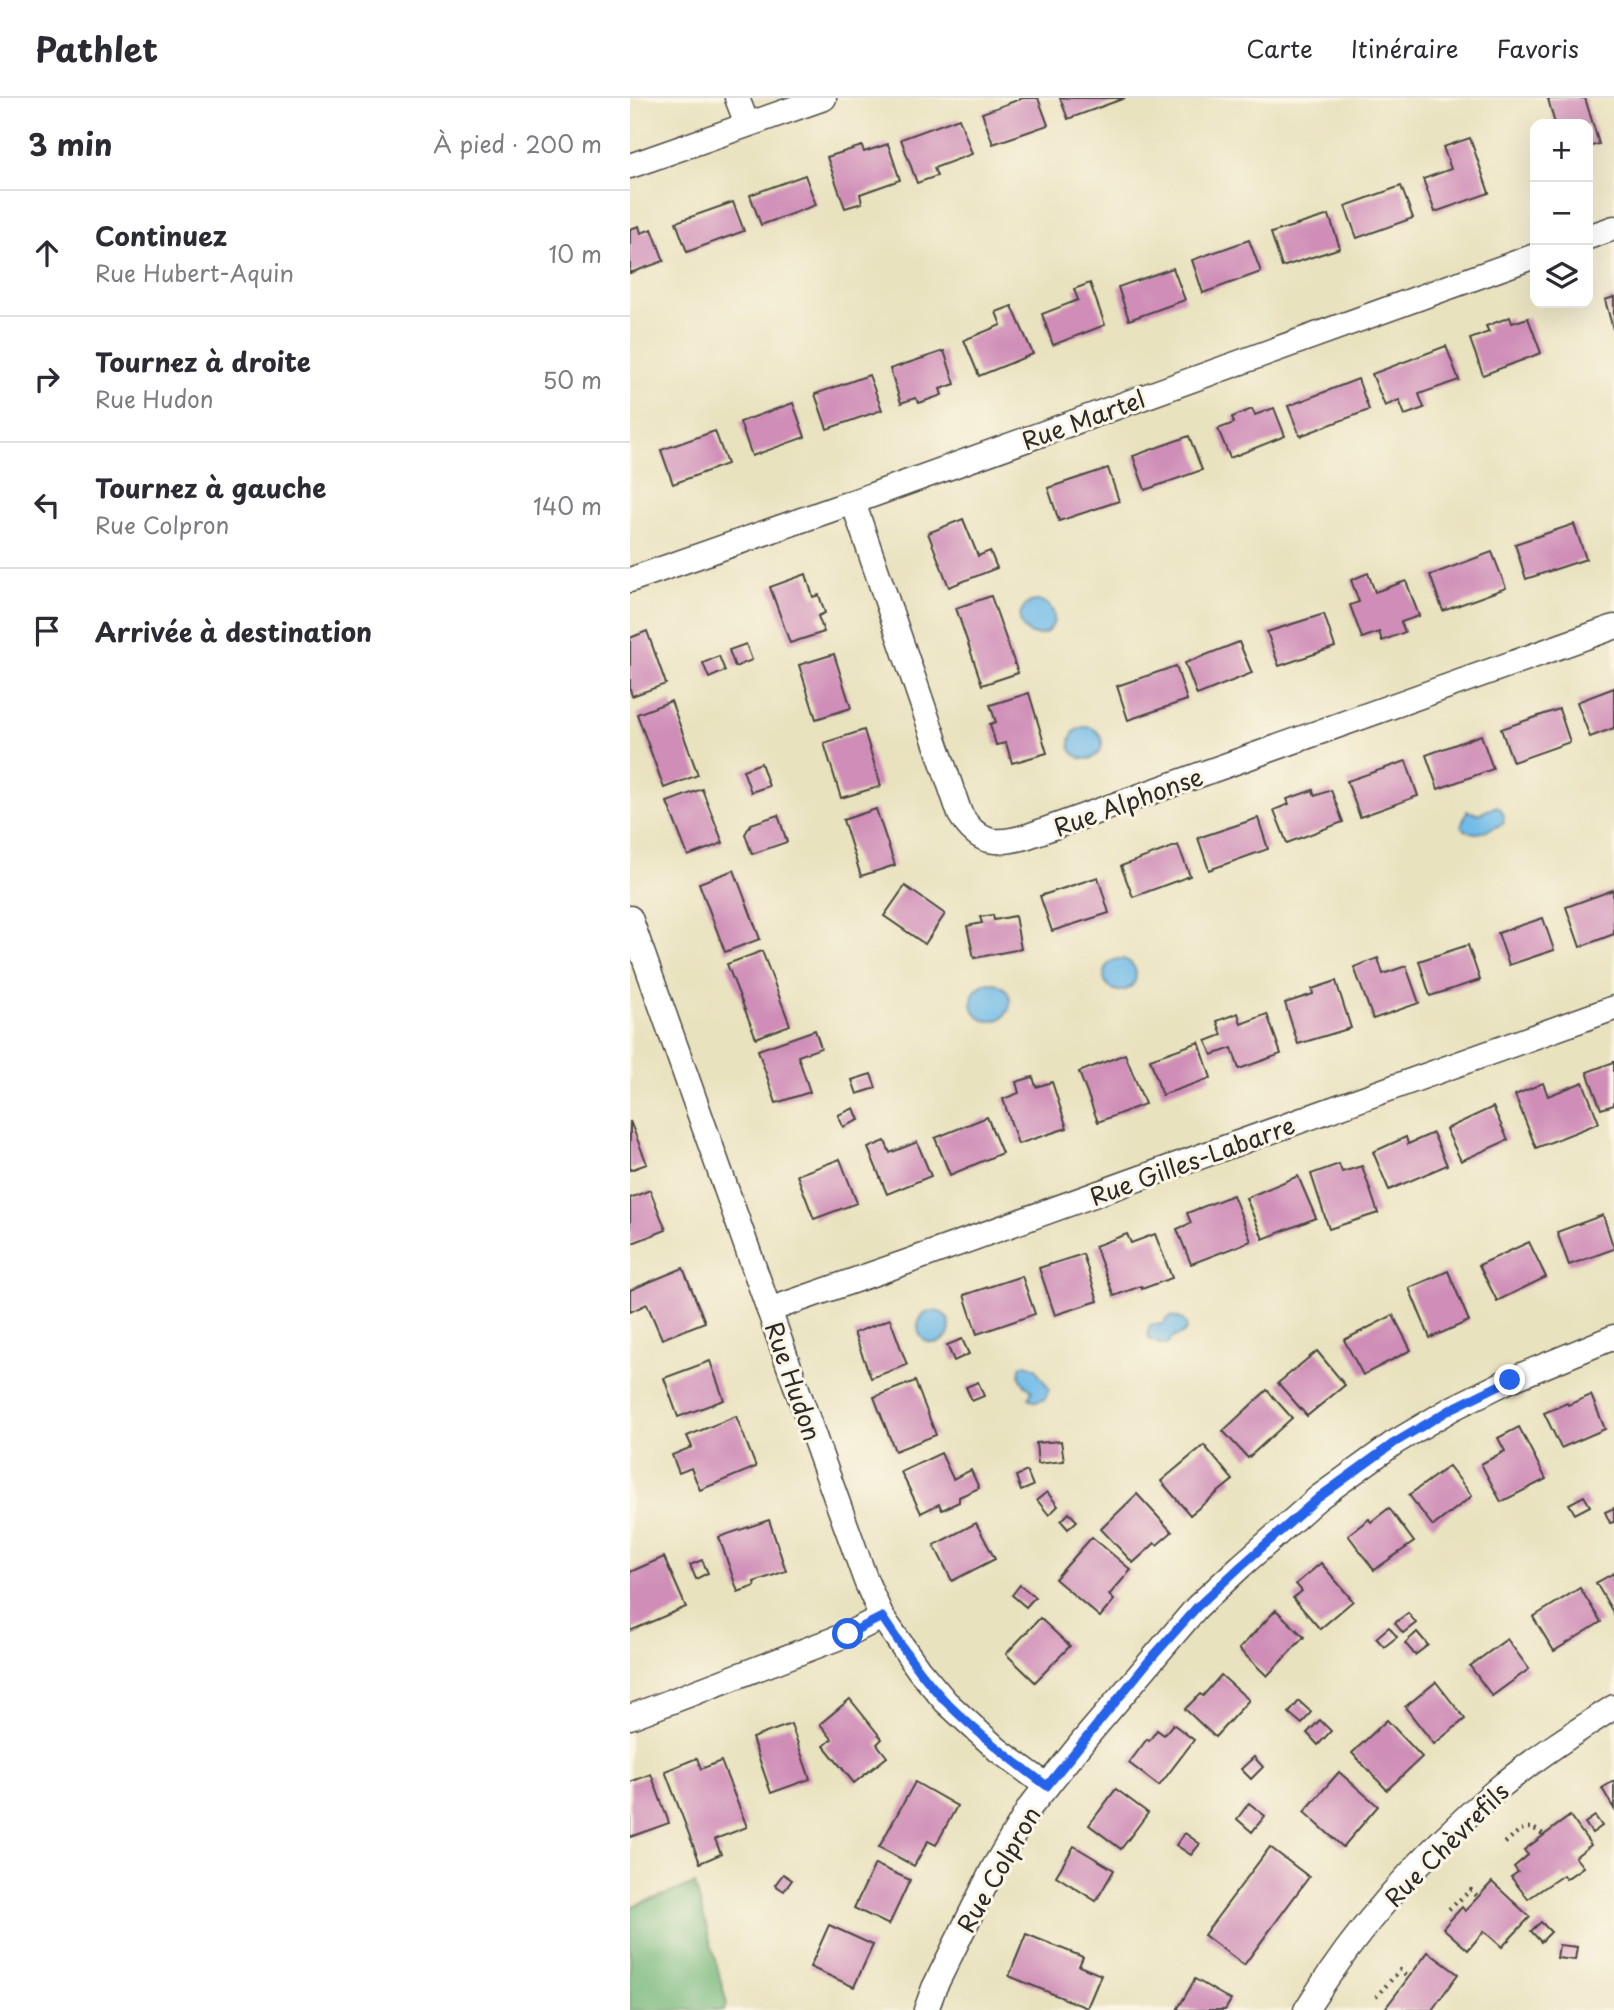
<!DOCTYPE html>
<html lang="fr">
<head>
<meta charset="utf-8">
<style>
	:root { --surface:#fff; --page:#f2f2f3; --text:#2b2b33; --muted:#7c7c81; --line:#e1e1e2 }
	body { margin:0; font-family:"Playpen Sans",sans-serif; background:var(--page); color:var(--text) }
	.controls { position:absolute; right:21px; top:21px; display:grid; overflow:hidden; border-radius:14px; box-shadow:0 7px 28px #0002 }
	.controls button { width:63px; height:63px; display:grid; place-items:center; padding:0; border:0; border-bottom:2px solid var(--line); background:var(--surface); color:var(--text); font:35px sans-serif }
	.stop { position:absolute; width:21px; height:21px; margin:-16px; border:5px solid #2563eb; border-radius:50%; background:#fff }
	.stop.end { background:#2563eb; border-color:#fff; box-shadow:0 2px 7px #0008 }
	.list { margin:0; padding:0; list-style:none }
	h2 { display:flex; justify-content:space-between; align-items:center; height:91px; margin:0; padding:0 28px; font-size:30px }
	h2 small { font-size:23px; font-weight:400; color:var(--muted) }
	.list li { display:grid; grid-template-columns:46px 1fr auto; gap:21px; align-items:center; box-sizing:border-box; height:126px; padding:0 28px; border-top:2px solid var(--line) }
	.list b { display:block; font-size:26px; white-space:nowrap }
	.list p { margin:0; font-size:23px; white-space:nowrap; color:var(--muted) }
	.list em { font-size:23px; font-style:normal; color:var(--muted) }
	.icon { flex:none; width:38px; height:38px; fill:none; stroke:currentColor; stroke-width:2; stroke-linecap:round; stroke-linejoin:round }
	.map { position:relative; flex:none; width:984px; height:1912px; overflow:hidden }
	header { display:flex; align-items:center; gap:42px; box-sizing:border-box; height:98px; padding:0 35px; background:var(--surface); border-bottom:2px solid var(--line) }
	header strong { font-size:33px }
	nav { display:flex; gap:38px; margin-inline-start:auto; font-size:24px }
	main { display:flex }
	aside { flex:1; background:var(--surface) }
	.map>svg:first-child { display:block }
	.forest { fill:#74b77b; stroke:#507153; stroke-width:2 }
	.water { fill:#6fbbe8; stroke:#4d738a; stroke-width:2 }
	.building { fill:#cf8db7 }
	.lines { fill:none; stroke-linecap:round; stroke-linejoin:round }
	.street-casing { stroke:#484641; stroke-width:27 }
	.path { stroke:#484641; stroke-width:4.5; stroke-dasharray:2 5; stroke-linecap:butt }
	.street { stroke:#fff; stroke-width:24 }
	.route { stroke:#2563eb; stroke-width:9 }
	.labels { text-anchor:middle; dominant-baseline:central; stroke-width:6; stroke-linejoin:round; paint-order:stroke }
	.street-label { font-size:24px; fill:#2b2b2b; stroke:#fcf5e5 }
</style>
</head>
<body>
<header>
<strong>Pathlet</strong>
<nav><a>Carte</a><a>Itinéraire</a><a>Favoris</a></nav>
</header>
<main>
<aside>
<h2>3 min<small>À pied · 200 m</small></h2>
<ul class="list">
<li><svg class="icon" aria-label="ahead" viewBox="0 0 24 24"><path d="M12 20V5M6 11l6-6 6 6"/></svg><div><b>Continuez</b><p>Rue Hubert-Aquin</p></div><em>10 m</em></li>
<li><svg class="icon" aria-label="right" viewBox="0 0 24 24"><path d="M7 20v-9h11M14 6l5 5-5 5"/></svg><div><b>Tournez à droite</b><p>Rue Hudon</p></div><em>50 m</em></li>
<li><svg class="icon" aria-label="left" viewBox="0 0 24 24"><path d="M17 20v-9H6M10 6l-5 5 5 5"/></svg><div><b>Tournez à gauche</b><p>Rue Colpron</p></div><em>140 m</em></li>
<li><svg class="icon" aria-label="arrive" viewBox="0 0 24 24"><path d="M6 21V4h12l-3 4 3 4H6"/></svg><div><b>Arrivée à destination</b></div></li>
</ul>
</aside>
<div class="map">
<svg width="984" height="1912" viewBox="0 0 984 1912">
	<rect width="100%" height="100%" fill="#fcf5e5"/>
	<filter id="ink" filterUnits="userSpaceOnUse"><feTurbulence type="fractalNoise" baseFrequency=".0143" numOctaves="2"/><feDisplacementMap in="SourceGraphic" scale="14" xChannelSelector="R" yChannelSelector="G"/><feConvolveMatrix kernelMatrix="1 2 1 2 8 2 1 2 1" color-interpolation-filters="sRGB"/></filter>
	<filter id="wash" filterUnits="userSpaceOnUse"><feTurbulence type="fractalNoise" baseFrequency=".00686" numOctaves="4" result="noise"/><feDisplacementMap in="SourceGraphic" scale="28" xChannelSelector="R" yChannelSelector="G"/><feGaussianBlur stdDeviation="1.57" result="paint"/><feColorMatrix in="noise" values="0 0 0 0 0 0 0 0 0 0 0 0 0 0 0 0 0 1.4 0 .05"/><feComposite in="paint" operator="in"/></filter>
	<g filter="url(#wash)">
		<rect width="100%" height="100%" fill="#e9e2bf"/>
		<!-- forest -->
		<path class="forest" d="M65 1786 97 1906 94 1912H0V1809Z"/>
		<!-- water -->
		<g class="water">
			<circle cx="407" cy="520" r="17"/>
			<circle cx="456" cy="645" r="16"/>
			<path d="M867 708 871 711 874 719 873 726C858 732 842 742 831 728L837 713 849 716Z"/>
			<circle cx="490" cy="877" r="16"/>
			<circle cx="361" cy="904" r="19"/>
			<circle cx="304" cy="1229" r="16"/>
			<path d="M541 1218C551 1219 564 1227 552 1236 549 1238 544 1238 541 1241 540 1242 539 1245 538 1246L532 1247 519 1241 518 1235 520 1227 533 1226 536 1221Z"/>
			<path d="M396 1266 406 1270C409 1279 415 1283 419 1291L415 1301 406 1304 399 1300 402 1293C393 1286 387 1280 391 1268Z"/>
		</g>
		<g id="blocks">
			<!-- building -->
			<g class="building">
				<path d="M393 0H408L418 27 363 46 352 15Z"/>
				<path d="M430 0H495L438 21Z"/>
				<path d="M955 0 969 46 958 49V26H925L918 1Z"/>
				<path d="M329 20 342 56 304 70 307 78 287 85 271 41Z"/>
				<path d="M840 40 859 95 805 114 793 81 821 71 813 49Z"/>
				<path d="M258 46 270 82 230 96 232 105 215 110 197 59 232 48 234 54Z"/>
				<path d="M175 77 186 107 131 127 120 97Z"/>
				<path d="M771 88 783 120 727 140 715 108Z"/>
				<path d="M103 104 114 133 57 154 46 124Z"/>
				<path d="M699 117 710 150 652 169 641 135Z"/>
				<path d="M9 128 11 135 22 131 34 163 0 175V131Z"/>
				<path d="M619 142 631 174 573 195 562 162Z"/>
				<path d="M543 170 555 202 499 222 488 189Z"/>
				<path d="M460 185 475 227 423 247 412 216 448 202 444 191Z"/>
				<path d="M984 199V231H983L975 202Z"/>
				<path d="M382 208 403 256 349 278 334 242 371 227 366 214Z"/>
				<path d="M880 219 882 225 898 220 911 255 853 277 840 241 859 234 856 228Z"/>
				<path d="M816 248 829 282 789 296 794 310 775 317 769 302 755 308 742 276Z"/>
				<path d="M314 253 325 286 310 291 312 297 289 305 285 300 271 305 260 271Z"/>
				<path d="M239 277 252 312 197 331 185 296Z"/>
				<path d="M728 281 739 312 670 338 658 308Z"/>
				<path d="M163 305 175 339 122 358 110 324Z"/>
				<path d="M644 310 655 338 600 360 588 331 604 325 602 319 622 311 625 317Z"/>
				<path d="M85 333 97 366 43 386 31 352Z"/>
				<path d="M559 338 572 372 515 392 503 358Z"/>
				<path d="M478 370 489 403 429 423 418 390Z"/>
				<path d="M333 421 348 458 360 453 367 470 319 489 298 435Z"/>
				<path d="M944 426 956 461 896 481 885 446Z"/>
				<path d="M862 454 876 490 813 513 800 477Z"/>
				<path d="M738 475 745 494 776 483 789 518 771 524 775 534 752 543 749 534 732 540 720 507 729 504 721 482Z"/>
				<path d="M176 476 183 499 189 497 195 515 188 518 194 534 160 545 140 489Z"/>
				<path d="M361 498 388 575 352 587 326 510Z"/>
				<path d="M694 516 705 549 649 568 637 534Z"/>
				<path d="M17 533 36 586 2 598 0 591V540Z"/>
				<path d="M609 544 622 575 567 597 555 565Z"/>
				<path d="M116 546 122 562 105 569 99 552Z"/>
				<path d="M204 556 221 610 186 621 169 567Z"/>
				<path d="M89 558 95 573 79 580 73 565Z"/>
				<path d="M546 568 557 602 498 622 487 588Z"/>
				<path d="M984 590V630L960 639 947 604Z"/>
				<path d="M399 595 417 655 382 665 376 645 366 647 360 626 366 624 360 607Z"/>
				<path d="M41 603 68 677 34 690 7 616Z"/>
				<path d="M929 611 940 644 883 664 871 631Z"/>
				<path d="M234 632 251 688 211 700 194 645Z"/>
				<path d="M851 637 863 671 808 691 796 657Z"/>
				<path d="M776 663 788 698 730 719 717 683Z"/>
				<path d="M131 665 139 688 121 694 113 672Z"/>
				<path d="M72 691 93 745 58 758 37 704Z"/>
				<path d="M683 692 685 698 701 692 713 724 657 745 644 712 659 706 657 701Z"/>
				<path d="M246 711 265 767 231 778 213 722Z"/>
				<path d="M148 717 157 744 122 756 115 736 121 726Z"/>
				<path d="M628 720 638 751 579 772 568 740Z"/>
				<path d="M548 747 560 778 503 799 491 768Z"/>
				<path d="M104 772 130 841 95 854 69 785Z"/>
				<path d="M468 779 479 815 422 833 410 798Z"/>
				<path d="M275 788 315 816 295 846 254 818Z"/>
				<path d="M983 792 984 836 950 849 936 809Z"/>
				<path d="M363 817 364 822 385 818 391 851 344 860 337 828 352 825 350 819Z"/>
				<path d="M913 820 924 852 879 867 868 835Z"/>
				<path d="M838 847 850 882 800 898 789 863Z"/>
				<path d="M132 853 160 927 126 940 97 866Z"/>
				<path d="M748 860 753 876 776 868 789 905 743 921 724 869Z"/>
				<path d="M706 883 721 930 668 946 655 905 683 896 682 891Z"/>
				<path d="M608 915 611 926 637 916 651 956 609 971 602 950 582 957 576 943 592 937 587 923Z"/>
				<path d="M185 932 191 950 168 958 180 994 146 1005 128 952Z"/>
				<path d="M569 944 581 980 532 997 520 961Z"/>
				<path d="M495 956 515 1006 468 1024 449 974Z"/>
				<path d="M984 964V1007L971 1011 957 974Z"/>
				<path d="M241 976 246 990 227 996 222 982Z"/>
				<path d="M403 979 406 989 422 984 437 1030 388 1046 373 1001 389 995 386 984Z"/>
				<path d="M953 984 969 1025 906 1050 885 997 913 985 918 998Z"/>
				<path d="M863 1009 878 1042 831 1063 816 1031Z"/>
				<path d="M224 1010 229 1022 213 1029 208 1017Z"/>
				<path d="M357 1019 372 1055 320 1077 305 1040Z"/>
				<path d="M0 1023 17 1066 0 1072Z"/>
				<path d="M803 1035 817 1067 759 1092 743 1054 776 1039 778 1046Z"/>
				<path d="M255 1043 260 1055 287 1044 301 1078 257 1096 238 1050Z"/>
				<path d="M210 1061 227 1105 184 1121 167 1077Z"/>
				<path d="M709 1066 712 1074 732 1068 748 1115 699 1131 681 1076Z"/>
				<path d="M668 1078 686 1120 633 1141 616 1100Z"/>
				<path d="M20 1092 36 1132 0 1146V1100Z"/>
				<path d="M603 1097 621 1143 561 1166 547 1131 561 1125 557 1115Z"/>
				<path d="M973 1117 984 1151 939 1167 927 1134Z"/>
				<path d="M497 1136 501 1145 525 1136 542 1180 512 1191 511 1188 484 1198 465 1148Z"/>
				<path d="M899 1144 916 1179 867 1203 849 1167Z"/>
				<path d="M453 1156 468 1203 425 1217 409 1170Z"/>
				<path d="M53 1170 75 1224 32 1241 17 1206 0 1214V1192Z"/>
				<path d="M818 1173 839 1223 800 1240 779 1190Z"/>
				<path d="M392 1178 405 1216 347 1236 334 1197Z"/>
				<path d="M763 1217 781 1252 733 1277 714 1242Z"/>
				<path d="M260 1221 277 1267 241 1280 224 1235Z"/>
				<path d="M332 1241 339 1256 324 1263 317 1247Z"/>
				<path d="M687 1253 715 1287 677 1318 648 1285Z"/>
				<path d="M80 1263 94 1302 48 1319 34 1280Z"/>
				<path d="M285 1283 306 1337 265 1353 244 1299Z"/>
				<path d="M348 1284 354 1298 342 1303 336 1289Z"/>
				<path d="M637 1292 662 1320 618 1360 593 1333Z"/>
				<path d="M961 1297 975 1331 931 1350 914 1315 937 1305 938 1307Z"/>
				<path d="M106 1318 126 1369 70 1392 61 1370 49 1375 42 1357 62 1349 57 1338Z"/>
				<path d="M889 1329 916 1381 871 1404 851 1366 875 1353 868 1340Z"/>
				<path d="M431 1343 434 1363 408 1366 406 1345Z"/>
				<path d="M574 1347 603 1382 560 1417 531 1383Z"/>
				<path d="M311 1355 323 1381 341 1372 349 1390 329 1399V1404L312 1412 309 1406 291 1415 271 1374Z"/>
				<path d="M819 1368 842 1398 803 1428 779 1397Z"/>
				<path d="M397 1373 403 1388 391 1393 386 1378Z"/>
				<path d="M417 1394 428 1408 419 1417 407 1402Z"/>
				<path d="M507 1396 542 1434 527 1447 525 1445 503 1465 471 1431Z"/>
				<path d="M954 1398 960 1408 945 1416 939 1406Z"/>
				<path d="M759 1410 784 1444 744 1472 718 1437 739 1421 741 1424Z"/>
				<path d="M984 1410V1424L980 1425 975 1414Z"/>
				<path d="M439 1415 447 1423 438 1431 431 1423Z"/>
				<path d="M139 1422 156 1473 124 1484 125 1488 108 1494 89 1439Z"/>
				<path d="M346 1425 365 1461 322 1483 304 1447Z"/>
				<path d="M462 1439 501 1472 479 1497 484 1502 470 1519 425 1481Z"/>
				<path d="M34 1459 56 1509 0 1533V1474Z"/>
				<path d="M72 1462 78 1475 66 1481 60 1467Z"/>
				<path d="M691 1465 723 1503 690 1531 663 1500 672 1493 666 1486Z"/>
				<path d="M984 1475V1516L966 1485Z"/>
				<path d="M390 1487 405 1499 396 1509 382 1497Z"/>
				<path d="M950 1490 971 1524 924 1553 903 1519Z"/>
				<path d="M646 1512 674 1539 637 1578 609 1551Z"/>
				<path d="M778 1515 786 1525 773 1535 765 1525Z"/>
				<path d="M410 1520 440 1548 405 1584 376 1556Z"/>
				<path d="M759 1529 767 1539 754 1549 746 1540Z"/>
				<path d="M787 1534 798 1547 785 1557 775 1545Z"/>
				<path d="M877 1541 899 1571 862 1598 840 1568Z"/>
				<path d="M591 1577 619 1602 585 1639 555 1611 570 1596 573 1598Z"/>
				<path d="M806 1584 835 1621 804 1646 775 1609Z"/>
				<path d="M220 1601 252 1641 247 1646 257 1659 224 1685 194 1648 202 1641 190 1626Z"/>
				<path d="M669 1603 681 1614 672 1626 659 1615Z"/>
				<path d="M690 1622 701 1633 688 1647 677 1635Z"/>
				<path d="M757 1622 792 1659 757 1692 722 1655Z"/>
				<path d="M161 1626 180 1681 141 1695 122 1640Z"/>
				<path d="M543 1626 564 1642 529 1688 499 1665 517 1641 519 1643 527 1632 534 1637Z"/>
				<path d="M624 1659 633 1669 621 1681 611 1671Z"/>
				<path d="M67 1660 71 1671 91 1663 117 1729 85 1741 91 1756 70 1765 35 1673Z"/>
				<path d="M709 1674 748 1708 713 1749 674 1714Z"/>
				<path d="M21 1676 39 1725 0 1739V1684Z"/>
				<path d="M984 1683V1711L972 1690Z"/>
				<path d="M285 1684 327 1708 306 1747 298 1743 284 1768 249 1749Z"/>
				<path d="M486 1691 518 1715 491 1751 459 1727Z"/>
				<path d="M619 1705 635 1718 622 1734 607 1721Z"/>
				<path d="M940 1718 961 1747 945 1759 953 1769 936 1781 933 1777 898 1801 881 1779 888 1774 884 1769 898 1757 894 1752Z"/>
				<path d="M965 1718 972 1728 962 1735 955 1725Z"/>
				<path d="M555 1735 570 1746 561 1757 546 1747Z"/>
				<path d="M444 1748 484 1772 466 1803 426 1778Z"/>
				<path d="M640 1749 679 1779 614 1867 574 1837Z"/>
				<path d="M245 1766 280 1782 259 1827 224 1810Z"/>
				<path d="M153 1776 162 1782 154 1793 145 1787Z"/>
				<path d="M862 1784 900 1819 872 1849 854 1833 838 1852 813 1830 832 1809 835 1813Z"/>
				<path d="M911 1824 921 1834 911 1844 901 1833Z"/>
				<path d="M199 1827 243 1847 224 1889 180 1869Z"/>
				<path d="M396 1836 453 1859 449 1868 471 1877 457 1910 379 1878Z"/>
				<path d="M929 1847 947 1849 945 1862 927 1860Z"/>
				<path d="M798 1854 828 1876 802 1912H754Z"/>
				<path d="M565 1881 601 1902 595 1912H547Z"/>
			</g>
		</g>
	</g>
	<g filter="url(#ink)">
		<use href="#blocks" fill-opacity="0" stroke="#484641" stroke-width="2"/>
		<g class="lines">
			<!-- street casing -->
			<g class="street-casing">
				<g id="street">
					<path d="M107 0 117 26"/>
					<path d="M0 68 194 0"/>
					<path d="M958 139 984 130"/>
					<path d="M223 404 330 716C348 746 366 748 398 738L984 529"/>
					<path d="M0 482 223 404 905 158"/>
					<path d="M0 820 193 1364 236 1483 252 1519 289 1572 316 1604 368 1652 417 1688"/>
					<path d="M139 1212 274 1165 984 910"/>
					<path d="M0 1619 218 1536 252 1519"/>
					<path d="M296 1912 304 1890 363 1771 400 1709 453 1643 567 1509 611 1468 688 1400 764 1345 823 1310 880 1282 984 1239"/>
					<path d="M676 1912C728 1828 795 1753 870 1689 905 1660 945 1634 984 1609"/>
				</g>
			</g>
			<!-- path -->
			<g class="path">
				<path d="M875 1745C890 1732 896 1723 914 1737"/>
				<path d="M819 1811 841 1792 848 1799"/>
				<path d="M746 1899 770 1872 778 1880"/>
			</g>
			<!-- street -->
			<use href="#street" class="street"/>
		</g>
	</g>
	<g class="lines" filter="url(#ink)">
		<!-- route -->
		<path class="route" d="M218 1536 252 1519C272 1549 292 1579 317 1605 348 1636 382 1662 417 1688L518 1564 567 1509 611 1468 688 1400 764 1345 823 1310 880 1282"/>
	</g>
	<g class="labels">
		<!-- street labels -->
		<g class="street-label">
			<text transform="translate(453 321) rotate(-20)">Rue Martel</text>
			<text transform="translate(498 703) rotate(-20)">Rue Alphonse</text>
			<text transform="translate(562 1062) rotate(-20)">Rue Gilles-Labarre</text>
			<text transform="translate(164 1283) rotate(71)">Rue Hudon</text>
			<text transform="translate(816 1746) rotate(-45)">Rue Chèvrefils</text>
			<text transform="translate(368 1771) rotate(-60)">Rue Colpron</text>
		</g>
	</g>
</svg>
<div class="controls">
<button>+</button>
<button>−</button>
<button><svg class="icon" aria-label="layers" viewBox="0 0 24 24"><path d="M12 4l9 5-9 5-9-5zM3 14l9 5 9-5"/></svg></button>
</div>
<div class="stop" style="left:218px;top:1536px"></div>
<div class="stop end" style="left:880px;top:1282px"></div>
</div>
</main>
</body>
</html>
